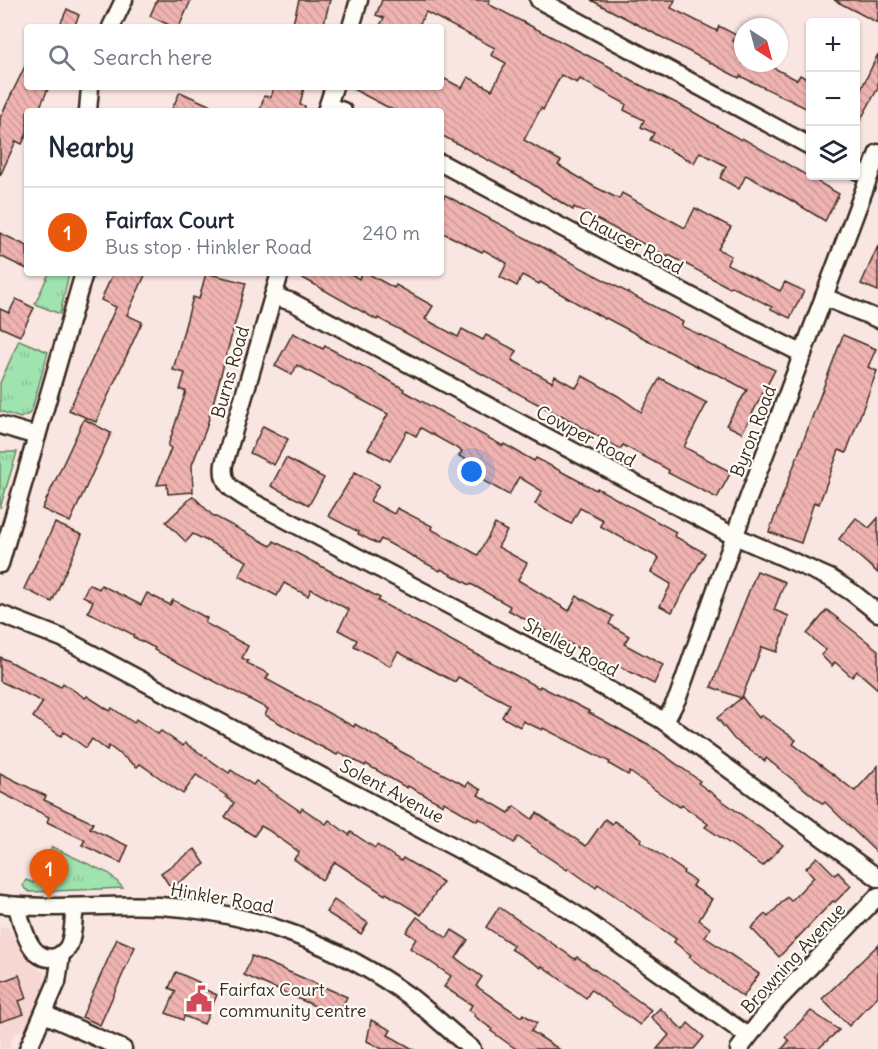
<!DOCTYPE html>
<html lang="en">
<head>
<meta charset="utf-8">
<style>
	:root { --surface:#fff; --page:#f2f2f3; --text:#1f2937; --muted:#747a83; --line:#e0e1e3; --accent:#ea580c }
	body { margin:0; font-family:Delius,sans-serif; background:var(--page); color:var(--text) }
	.controls { position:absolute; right:18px; top:18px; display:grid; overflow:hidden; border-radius:6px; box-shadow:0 2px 4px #0004 }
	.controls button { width:54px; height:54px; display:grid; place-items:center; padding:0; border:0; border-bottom:2px solid var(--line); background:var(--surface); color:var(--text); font:30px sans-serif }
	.compass { position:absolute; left:734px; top:18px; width:54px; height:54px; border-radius:50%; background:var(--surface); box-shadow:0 2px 4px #0004; rotate:144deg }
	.you { position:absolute; left:472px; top:472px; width:21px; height:21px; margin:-15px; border:4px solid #fff; border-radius:50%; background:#1a73e8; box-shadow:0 0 0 9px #1a73e833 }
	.badge { display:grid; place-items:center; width:39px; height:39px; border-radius:50%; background:var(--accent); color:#fff; font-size:20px; font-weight:700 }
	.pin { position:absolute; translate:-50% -50px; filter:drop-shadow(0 2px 3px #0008) }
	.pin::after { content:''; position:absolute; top:32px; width:21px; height:18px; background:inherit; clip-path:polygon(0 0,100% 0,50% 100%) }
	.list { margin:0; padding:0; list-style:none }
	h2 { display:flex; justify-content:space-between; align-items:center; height:78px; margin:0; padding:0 24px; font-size:26px }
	h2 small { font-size:20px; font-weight:400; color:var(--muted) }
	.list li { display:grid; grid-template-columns:39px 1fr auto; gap:18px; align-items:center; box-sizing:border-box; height:90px; padding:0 24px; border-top:2px solid var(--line) }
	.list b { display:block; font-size:22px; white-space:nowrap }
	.list p { margin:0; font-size:20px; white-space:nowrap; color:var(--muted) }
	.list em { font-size:20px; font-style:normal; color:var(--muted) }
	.icon { flex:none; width:33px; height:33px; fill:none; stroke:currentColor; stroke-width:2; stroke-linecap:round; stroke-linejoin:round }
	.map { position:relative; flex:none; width:878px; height:1049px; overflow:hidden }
	.search { position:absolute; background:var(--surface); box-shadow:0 2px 4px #0004; left:24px; top:24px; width:420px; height:66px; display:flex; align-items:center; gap:15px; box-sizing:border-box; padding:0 21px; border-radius:6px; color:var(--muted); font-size:22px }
	.panel { position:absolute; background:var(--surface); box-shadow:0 2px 4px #0004; left:24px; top:108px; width:420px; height:168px; border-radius:6px }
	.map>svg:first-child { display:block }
	.built { fill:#f6d7d3 }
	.grass { fill:url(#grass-tufts); stroke:#6d8666; stroke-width:1.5 }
	.building { fill:url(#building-back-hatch); stroke:#3b2a1e; stroke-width:1.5 }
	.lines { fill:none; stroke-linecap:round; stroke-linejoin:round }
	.minor-casing { stroke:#3b2a1e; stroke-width:21 }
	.minor { stroke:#fdfcf7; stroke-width:16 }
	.labels { text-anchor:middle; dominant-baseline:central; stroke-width:4.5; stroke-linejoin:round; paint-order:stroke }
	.street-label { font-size:18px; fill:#3b2a1e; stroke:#fdfcf7 }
	.poi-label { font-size:18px; fill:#3b2a1e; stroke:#fdfcf7; text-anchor:start }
</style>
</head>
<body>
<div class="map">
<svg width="878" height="1049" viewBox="0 0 878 1049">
	<defs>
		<pattern id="grass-tufts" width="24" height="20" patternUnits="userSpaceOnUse" patternTransform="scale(1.5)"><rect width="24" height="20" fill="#9fe3af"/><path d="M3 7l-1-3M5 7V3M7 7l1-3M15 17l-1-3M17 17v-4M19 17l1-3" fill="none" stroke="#8ac396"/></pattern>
		<pattern id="building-back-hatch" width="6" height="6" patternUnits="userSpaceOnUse" patternTransform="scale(1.5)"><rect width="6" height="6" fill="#efb3b1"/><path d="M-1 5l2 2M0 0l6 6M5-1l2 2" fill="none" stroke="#ce9a98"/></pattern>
	</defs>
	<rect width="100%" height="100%" fill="#f9e6e2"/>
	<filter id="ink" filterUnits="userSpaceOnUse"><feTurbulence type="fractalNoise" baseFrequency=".0167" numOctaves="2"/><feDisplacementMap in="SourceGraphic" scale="12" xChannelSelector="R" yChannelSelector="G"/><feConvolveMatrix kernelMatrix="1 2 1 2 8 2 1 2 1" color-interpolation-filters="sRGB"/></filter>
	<g filter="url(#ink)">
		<!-- built -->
		<path class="built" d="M0 926 9 928 20 949 33 965 44 973 45 983 26 1027 13 1035 9 1049H0Z"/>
		<!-- grass -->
		<g class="grass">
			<path d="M49 273H69L60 314 35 304Z"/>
			<path d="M19 340 48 352 32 409 29 414 20 418 0 411V383Z"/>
			<path d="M0 452H17L0 508Z"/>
			<path d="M52 847 110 874 123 888 30 892 25 889 23 885 26 880 33 883Z"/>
		</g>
		<!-- building -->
		<g class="building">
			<path d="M157 0H191L179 27H173L150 16Z"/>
			<path d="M299 0H330L323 27H292Z"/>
			<path d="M382 0H490L488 4 612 68V69L632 81 690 110 741 140 742 138 839 194 825 221 789 199 746 175 739 189 720 178 726 166 700 152 694 163 650 140 654 133 641 127 644 120 624 110 626 104 580 79 577 83 561 75 543 110 541 108 524 140 561 161 558 165 595 187 619 199 622 193 685 228 695 208 731 227 718 249 731 256 727 264 780 291 785 282 804 291 790 318 771 309 772 307 731 286 730 288 669 255 668 257 574 207 573 210 529 182 441 135V111H395L349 87H441V77L462 88 468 77 492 90 506 63 491 55 495 48 426 12 418 27H379L384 18 376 15Z"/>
			<path d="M591 0H675L671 8 717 31 719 26 736 35 733 41 743 46V63H775L772 67 797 80 800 75 810 81V110L740 76 739 78Z"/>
			<path d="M834 0H878V23Z"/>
			<path d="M67 9 79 15 74 27H59Z"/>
			<path d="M878 54V88L855 130V102Z"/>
			<path d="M27 62V87H49L38 111H27V133L22 144 16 141 0 176V118Z"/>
			<path d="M274 87H304L300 105 305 106V111H260L264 96 271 97Z"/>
			<path d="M180 92 222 111H171Z"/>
			<path d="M445 195 683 322 681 326 775 370 742 433 726 425 747 390 719 375 704 370 606 318 605 319 540 282 539 284 522 275 517 286 500 277 507 263 484 250 482 252 441 232V203Z"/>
			<path d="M0 233 27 246V269L0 256Z"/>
			<path d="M878 246V291L861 284Z"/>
			<path d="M113 273H146L127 315 142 322 96 422 69 410 116 307 101 300Z"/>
			<path d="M206 273 246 283 206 429 192 465 193 492 168 494 167 484 157 485 171 448 168 446 186 391 180 390 185 373 173 370 193 297 199 299Z"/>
			<path d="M294 273H349L359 279 362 273H367L394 288 396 285 433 306 425 319 458 337 462 329 483 340 486 335 517 351 512 360 552 382 555 376 576 388 583 376 618 396 641 412 660 378 707 403 684 447 731 472 717 498 668 473 669 470 623 445 620 449 561 415 560 416 378 318 377 320Z"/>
			<path d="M16 299 34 308 20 336 0 327V309L9 313Z"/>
			<path d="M293 333 323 349 325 346 385 378 404 389 403 391 503 446 504 444 534 461 536 458 596 490 597 488 676 532 674 536 705 553 672 612 660 606 671 584 651 572 659 558 600 526 603 520 580 508 571 524 535 504 542 491 519 477 509 495 473 475 478 466 459 456 462 451 421 428 416 436 407 431 390 461 368 449 388 414 297 365 292 375 275 366Z"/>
			<path d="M843 335 876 349 868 367 877 371 846 453 839 450 819 504 814 502 801 543 769 532Z"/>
			<path d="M84 419 111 433 70 522 42 509Z"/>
			<path d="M263 426 288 439 274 465 250 453Z"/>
			<path d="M286 458 324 478 309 505 271 486Z"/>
			<path d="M355 472 379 485 370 501 394 514 397 508 432 526 431 529 478 555 495 524 507 531 498 547 527 563 518 580 569 611 577 596 613 616 609 624 629 636 624 644 663 665 654 684 617 665 615 668 586 651 585 652 508 610 510 606 471 584 470 585 441 569 440 571 381 539 378 544 358 534 359 532 328 516Z"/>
			<path d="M193 496 212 515 271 546 274 541 332 572 380 598 378 601 539 688 540 686 589 711 588 712 657 750 700 781 698 783 783 845 763 866 705 827 708 824 682 805 680 807 661 794 630 772 628 775 609 764 610 762 543 728 542 730 523 721 520 727 502 717 509 704 458 677 455 682 398 652 390 666 354 646 357 640 338 630 349 610 311 589 308 596 284 583 277 596 239 576 247 561 193 534 186 542 166 522Z"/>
			<path d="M856 518 869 528 878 518V573L839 539Z"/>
			<path d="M55 523 82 535 52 602 24 589Z"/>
			<path d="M757 571 785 582 774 610 789 616 777 652 762 647 742 697 759 718 761 715 796 740 793 744 855 791 878 766V854L825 802 823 804 766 758 765 761 734 739 717 718 741 698 711 687Z"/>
			<path d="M89 584 99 589 101 585 141 605 147 593 170 605 173 600 207 618 205 623 248 646 242 658 248 661 247 663 269 674 266 679 354 727 355 724 397 748 396 749 466 786 468 782 481 790 478 795 509 813 514 806 532 819 537 813 586 846 605 819 612 824 614 821 642 839 640 841 684 871 683 873 695 881 692 886 712 899 699 920 710 928 705 937 759 974 743 997 689 957 691 955 674 942 676 939 598 884 596 888 568 868 567 870 518 837 514 843 479 818 477 821 444 802 443 805 408 786 407 788 366 764 365 766 339 752 337 755 316 744 265 715 268 709 154 650 155 648 133 637 134 635 88 612 93 601 83 596Z"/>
			<path d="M827 610 878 650V689L857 671 852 677 835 662 832 666 821 655 826 650 807 634Z"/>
			<path d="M0 657 61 687 63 683 85 698 87 696 110 711 112 708 134 723 136 719 158 734 161 731 183 746 185 743 229 773 231 770 253 785 256 781 300 811 302 808 326 824 329 820 349 835 351 832 375 848 377 845 401 861 403 858 443 882 421 915 386 893 385 895 335 862 322 880 294 859 299 852 268 830 261 826 254 836 225 817 234 803 226 797 227 796 196 775 183 794 140 764 137 767 109 746 107 750 92 739 86 748 64 732 61 736 33 717 43 702 0 681Z"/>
			<path d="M0 773 46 796 44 800 93 823 90 828 128 846 121 863 82 845 85 840 47 822 49 817 0 792Z"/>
			<path d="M195 849 205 864 171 888 161 873Z"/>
			<path d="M817 857 835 875 838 872 851 886 835 902 833 901 779 957 751 928 765 914 768 917 787 897 791 901 814 877 806 868Z"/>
			<path d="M334 900 368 923 361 934 326 912Z"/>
			<path d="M499 907 575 959 577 957 651 1010 640 1025 591 990 586 998 542 966 541 968 511 949 513 945 486 927Z"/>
			<path d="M417 917 447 938 452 930 468 940 456 958 482 977 476 986 521 1017 523 1014 537 1023 531 1031 559 1049H516L491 1031 492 1029 474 1016 475 1014 469 1010 472 1005 444 987 451 976 410 948 416 939 406 932Z"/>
			<path d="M117 939 135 947 100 1025 82 1017Z"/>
			<path d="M878 945V996L849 1026 822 999Z"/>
			<path d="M252 956 347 997 338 1016 244 975Z"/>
			<path d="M176 972 199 982 197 986 217 995 204 1024 184 1016 183 1020 166 1013 176 991 169 988Z"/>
			<path d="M19 975 27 998 19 1001 24 1014 0 1022V982Z"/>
			<path d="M660 1008 683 1030 688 1023 704 1037 694 1049H657L669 1035 651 1017Z"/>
			<path d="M811 1011 839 1030 818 1049H782L789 1041 785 1037Z"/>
			<path d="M371 1020 391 1030 388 1035 413 1049H382L367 1041Z"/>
		</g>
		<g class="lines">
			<!-- minor casing -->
			<g class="minor-casing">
				<g id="minor">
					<path d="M539 0 810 146"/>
					<path d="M111 27 124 0"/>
					<path d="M351 27 359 0"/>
					<path d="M328 106 343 111"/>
					<path d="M88 111 90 87"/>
					<path d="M326 111 334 87"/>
					<path d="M441 163 751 328 803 354"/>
					<path d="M856 170 869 176"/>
					<path d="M280 273 224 464C221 484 233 491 249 500L582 675 662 720 878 878"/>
					<path d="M273 296 292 302 726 532 830 578 853 593 878 613"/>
					<path d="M824 297 878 319"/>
					<path d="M0 425 37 436"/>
					<path d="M0 564 84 273"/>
					<path d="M0 614 62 638 552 899 589 923 748 1036"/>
					<path d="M665 722 678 697 742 515 878 153"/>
					<path d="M0 904C53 911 106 903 160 906 251 911 340 945 413 999 433 1015 452 1033 472 1049"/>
					<path d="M17 906C22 924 29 964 56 957 61 955 67 950 69 945 74 934 73 919 75 907"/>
					<path d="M44 1014 123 1049"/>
					<path d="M28 1049 57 982 61 955"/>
					<path d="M739 1049 773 1005 878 896"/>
				</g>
			</g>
			<!-- minor -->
			<use href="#minor" class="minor"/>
		</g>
	</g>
	<!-- icons -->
	<defs>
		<g id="civic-bare" transform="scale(2.07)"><path d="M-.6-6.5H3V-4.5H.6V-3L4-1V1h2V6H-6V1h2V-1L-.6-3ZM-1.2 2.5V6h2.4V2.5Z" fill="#d1495b" stroke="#fdfcf7" stroke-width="2.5" paint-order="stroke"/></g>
	</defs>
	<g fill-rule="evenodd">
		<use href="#civic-bare" x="199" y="999"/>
	</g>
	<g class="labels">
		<!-- street labels -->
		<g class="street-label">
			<text transform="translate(631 242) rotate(28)">Chaucer Road</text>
			<text transform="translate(230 372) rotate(-74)">Burns Road</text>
			<text transform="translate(753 431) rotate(-69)">Byron Road</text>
			<text transform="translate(586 436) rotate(28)">Cowper Road</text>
			<text transform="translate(571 647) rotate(28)">Shelley Road</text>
			<text transform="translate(392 791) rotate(28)">Solent Avenue</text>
			<text transform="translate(222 898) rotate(10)">Hinkler Road</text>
			<text transform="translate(793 958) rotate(-47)">Browning Avenue</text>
		</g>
		<!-- poi labels -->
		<g class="poi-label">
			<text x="219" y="989">Fairfax Court<tspan x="219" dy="21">community centre</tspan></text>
		</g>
	</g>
</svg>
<div class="controls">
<button>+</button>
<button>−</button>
<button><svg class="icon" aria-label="layers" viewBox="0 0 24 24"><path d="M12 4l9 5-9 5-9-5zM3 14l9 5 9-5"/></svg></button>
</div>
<svg class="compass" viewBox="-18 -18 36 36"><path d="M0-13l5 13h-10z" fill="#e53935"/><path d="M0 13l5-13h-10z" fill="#747a83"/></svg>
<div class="you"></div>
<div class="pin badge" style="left:49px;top:899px">1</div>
<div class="search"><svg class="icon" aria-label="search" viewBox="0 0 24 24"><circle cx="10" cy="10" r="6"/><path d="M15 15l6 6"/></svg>Search here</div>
<section class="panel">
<h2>Nearby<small></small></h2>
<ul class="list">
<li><span class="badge">1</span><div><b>Fairfax Court</b><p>Bus stop · Hinkler Road</p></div><em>240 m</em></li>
</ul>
</section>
</div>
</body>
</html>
